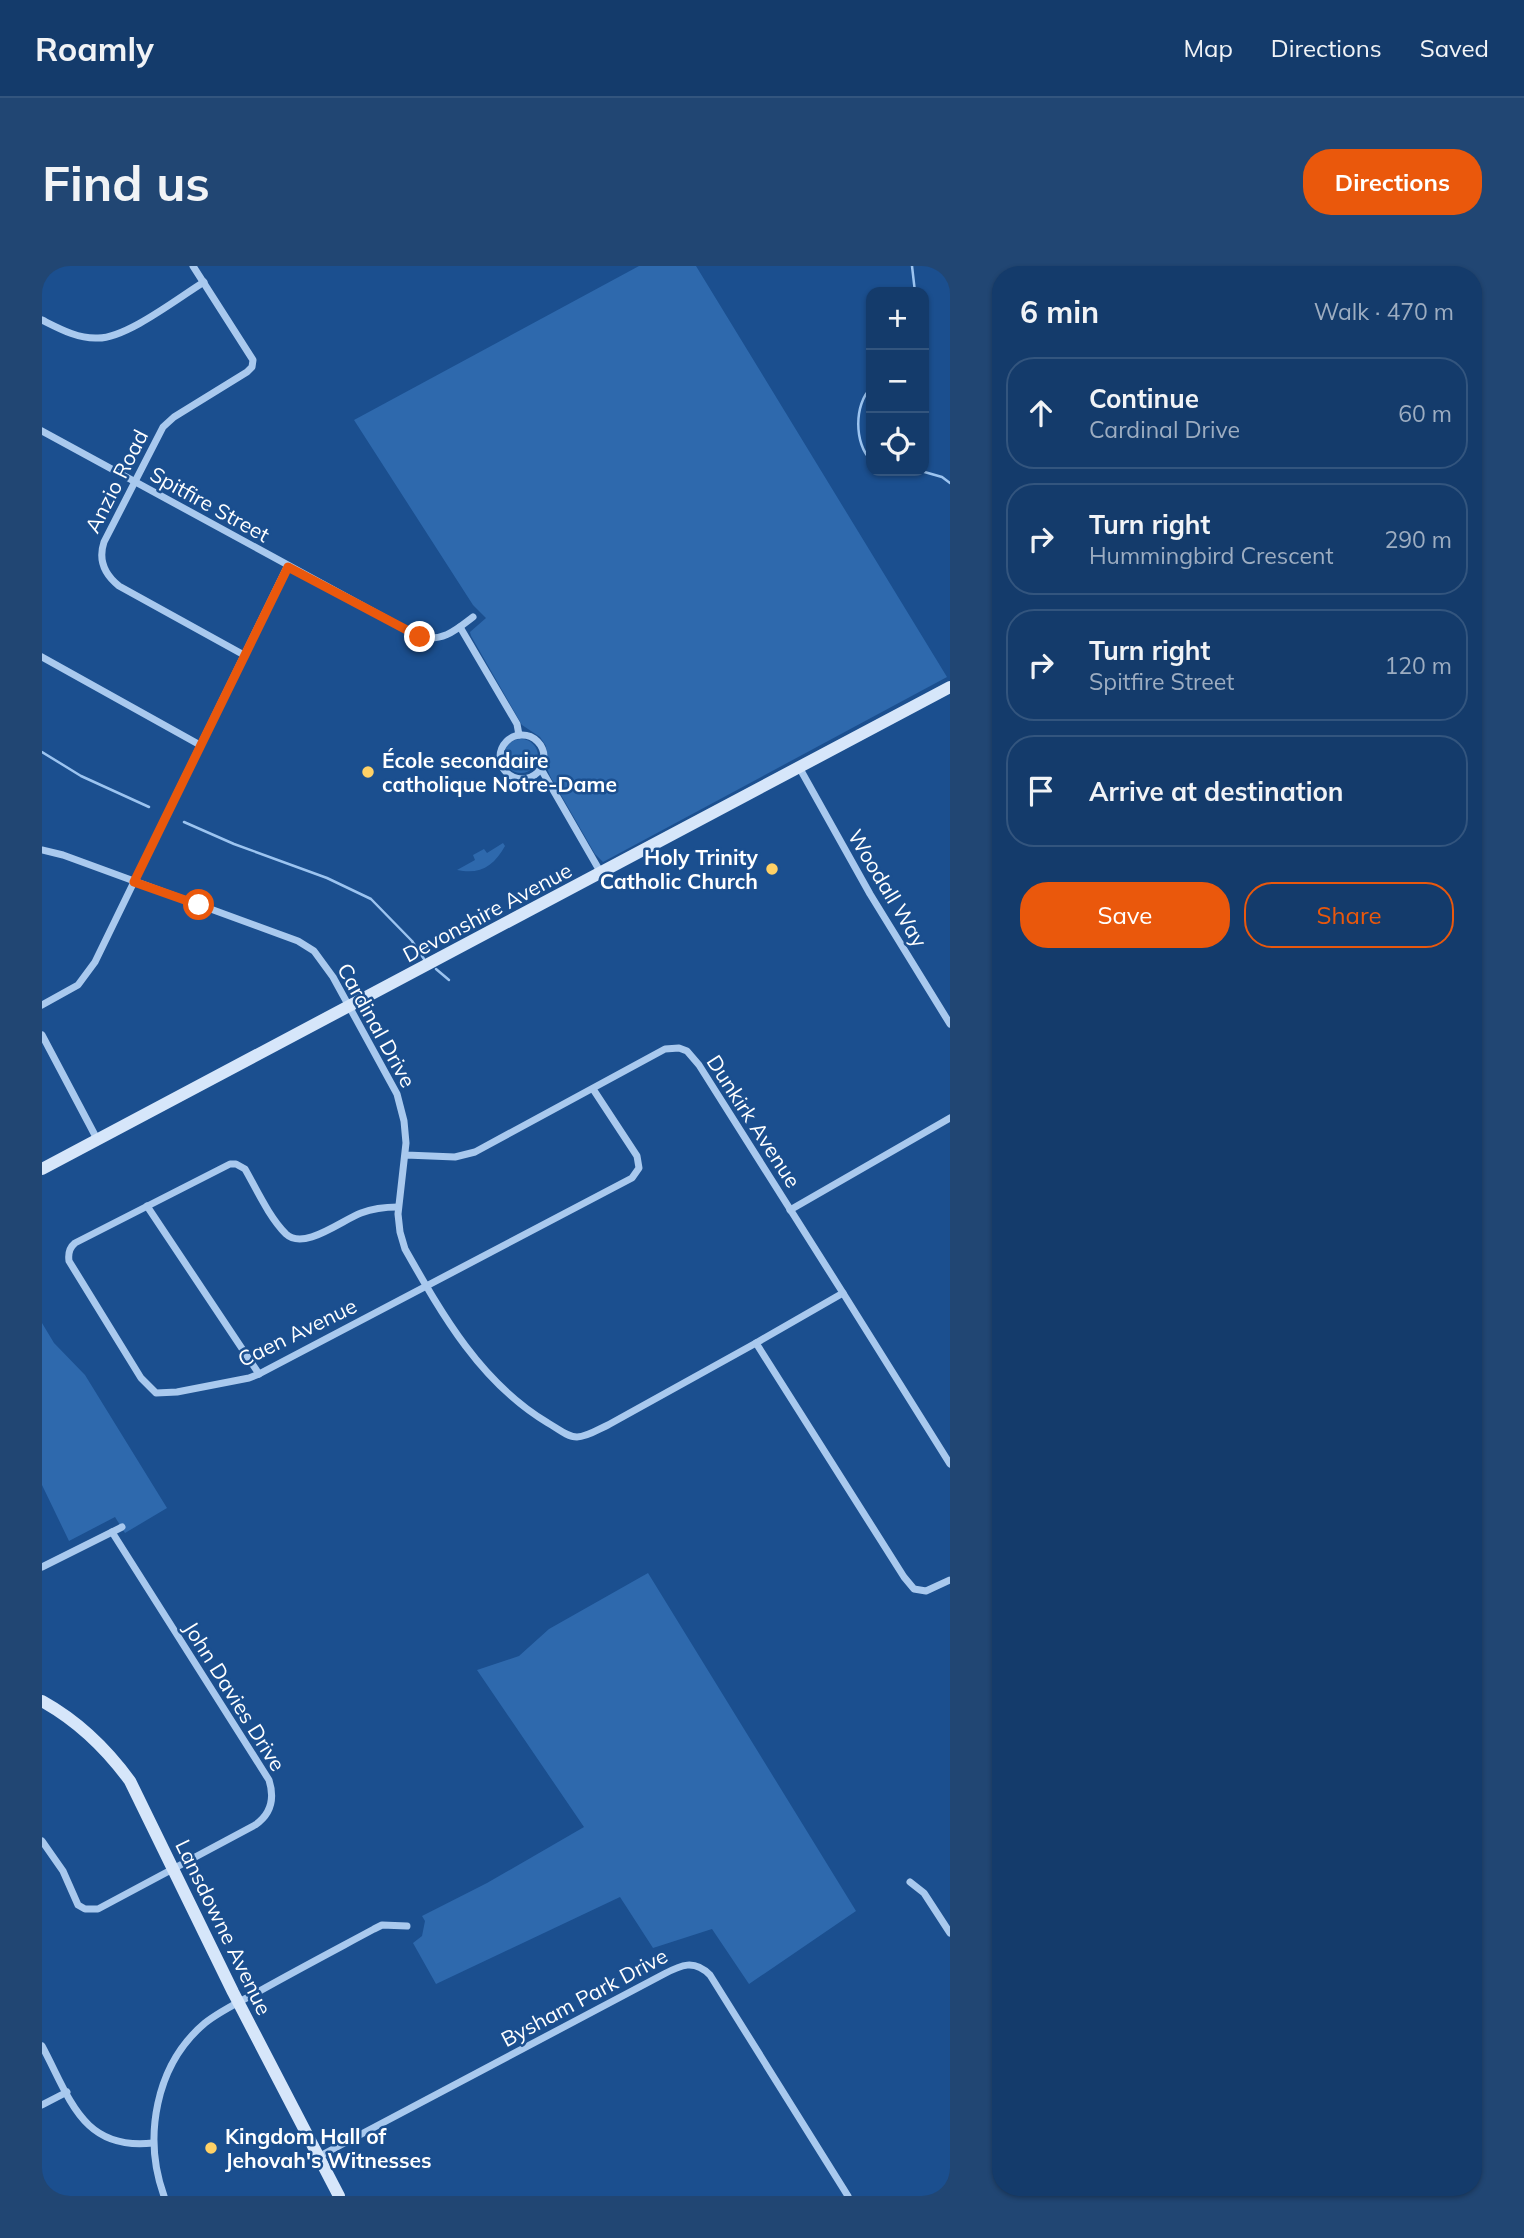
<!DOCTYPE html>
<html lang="en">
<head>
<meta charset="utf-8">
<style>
	:root { --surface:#143b6b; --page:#214673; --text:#f1f3f6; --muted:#9dadc1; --line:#33557e; --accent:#ea580c }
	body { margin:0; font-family:Mulish,sans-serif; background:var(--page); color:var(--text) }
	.controls { position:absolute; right:21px; top:21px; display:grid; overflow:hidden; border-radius:14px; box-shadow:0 2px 5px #0004 }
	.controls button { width:63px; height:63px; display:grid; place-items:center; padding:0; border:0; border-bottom:2px solid var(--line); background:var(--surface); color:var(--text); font:35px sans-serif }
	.stop { position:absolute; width:21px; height:21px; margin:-16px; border:5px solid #ea580c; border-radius:50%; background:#fff }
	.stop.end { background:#ea580c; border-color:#fff; box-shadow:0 2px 7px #0008 }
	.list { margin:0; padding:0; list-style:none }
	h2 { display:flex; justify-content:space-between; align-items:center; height:91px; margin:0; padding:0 28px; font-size:30px }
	h2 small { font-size:23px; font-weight:400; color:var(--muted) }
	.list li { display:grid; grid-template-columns:46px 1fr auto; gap:21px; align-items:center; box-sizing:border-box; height:112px; margin:0 14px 14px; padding:0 14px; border:2px solid var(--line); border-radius:28px }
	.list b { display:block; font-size:26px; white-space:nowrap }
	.list p { margin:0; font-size:23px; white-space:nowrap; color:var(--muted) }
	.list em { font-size:23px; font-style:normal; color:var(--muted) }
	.actions { display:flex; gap:14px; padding:21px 28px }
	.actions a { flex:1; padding:16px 0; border:2px solid var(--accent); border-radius:28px; text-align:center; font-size:24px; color:var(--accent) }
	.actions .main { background:var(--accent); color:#fff }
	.icon { flex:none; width:38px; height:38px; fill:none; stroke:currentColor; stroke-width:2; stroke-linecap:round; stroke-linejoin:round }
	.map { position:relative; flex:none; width:908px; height:1930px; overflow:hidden; border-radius:28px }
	header { display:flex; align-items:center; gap:42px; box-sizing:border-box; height:98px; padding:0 35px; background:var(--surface); border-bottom:2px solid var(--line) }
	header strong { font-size:33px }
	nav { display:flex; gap:38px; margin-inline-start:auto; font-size:24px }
	.intro { display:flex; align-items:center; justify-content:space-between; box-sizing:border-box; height:168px; padding:0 42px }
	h1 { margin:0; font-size:49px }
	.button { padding:18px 32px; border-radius:28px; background:var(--accent); color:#fff; font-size:24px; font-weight:700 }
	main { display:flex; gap:42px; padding:0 42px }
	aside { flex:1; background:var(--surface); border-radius:28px; box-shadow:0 2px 5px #0004 }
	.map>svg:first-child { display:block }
	.green { fill:#2e69ad }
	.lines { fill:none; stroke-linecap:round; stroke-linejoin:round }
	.stream { stroke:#9cc4f0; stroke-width:2.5 }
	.minor { stroke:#a9c9ee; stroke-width:7 }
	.secondary { stroke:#d6e6fa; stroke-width:12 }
	.route { stroke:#ea580c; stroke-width:9 }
	.poi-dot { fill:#ffd166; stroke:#1b4f8f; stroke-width:2.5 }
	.labels { text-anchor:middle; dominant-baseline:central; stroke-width:5; stroke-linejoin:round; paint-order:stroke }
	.street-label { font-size:21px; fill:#fff; stroke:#1b4f8f }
	.poi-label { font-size:21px; font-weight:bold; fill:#fff; stroke:#1b4f8f; text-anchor:start }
</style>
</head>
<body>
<header>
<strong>Roamly</strong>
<nav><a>Map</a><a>Directions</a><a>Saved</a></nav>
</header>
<div class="intro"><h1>Find us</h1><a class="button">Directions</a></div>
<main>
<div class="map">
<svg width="908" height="1930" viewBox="0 0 908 1930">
	<rect width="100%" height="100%" fill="#1b4f8f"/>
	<!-- green -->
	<g class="green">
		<path d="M597 0H654L905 411 561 596 553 588 508 510 505 502 504 480 498 471 480 459 429 370 428 366 444 352 431 339 312 154Z"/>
		<circle cx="479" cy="490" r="17"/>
		<path d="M461 577 463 580C452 600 438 609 415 604L433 594 431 589 442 583 445 587Z"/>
		<path d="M0 1057 12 1077 43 1109 125 1242 83 1267 73 1251 27 1275 0 1219Z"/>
		<path d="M606 1307 814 1645 707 1718 670 1663 611 1682 578 1631 394 1718 371 1677 380 1670 383 1655 380 1650 445 1617 542 1561 435 1404 477 1390 507 1363Z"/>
	</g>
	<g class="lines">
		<!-- stream -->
		<g class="stream">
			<path d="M870 0 873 26"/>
			<path d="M829 122C812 138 812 178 829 194"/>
			<path d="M879 205 900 211 908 217"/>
			<path d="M0 486 39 510 107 541"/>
			<path d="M142 556 192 578 285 612 329 633 370 675 382 693"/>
			<path d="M394 703 407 714"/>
		</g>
		<!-- minor -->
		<g class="minor">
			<path d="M151 0 211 94 210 101 205 106 132 151 121 161 62 276C56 294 62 308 77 320L202 389"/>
			<path d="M0 54C18 63 36 73 56 72 85 72 136 32 162 16"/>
			<path d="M0 165 378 371C401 376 414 364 431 351"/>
			<path d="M418 361 475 458 477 469"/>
			<path d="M0 391 158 479"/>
			<circle cx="480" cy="491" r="22"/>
			<path d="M757 501 828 628 908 758"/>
			<path d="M499 503 559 607"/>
			<path d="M0 584 21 589 256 675 272 685 291 711 355 828 362 855 364 877 356 948 358 966 363 983C401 1050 439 1117 506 1157 515 1162 525 1171 535 1171 545 1171 557 1163 566 1159L714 1077 801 1027 657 799 645 785 637 782 623 783 433 886 413 891 364 889"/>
			<path d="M0 739 36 719 53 696 245 301"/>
			<path d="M0 769 55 873"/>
			<path d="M105 940 217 1108"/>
			<path d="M356 941C343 941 332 942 319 947 300 954 262 985 244 968 227 951 215 924 203 903L194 898H188L33 977C27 982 26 988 27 995L99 1112 114 1127 135 1126 207 1112 217 1108 590 912 597 902 595 890 551 823"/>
			<path d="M748 944 908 852"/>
			<path d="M801 1027 908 1198"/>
			<path d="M714 1077 862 1311 872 1323 884 1325 908 1314"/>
			<path d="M0 1301 80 1261"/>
			<path d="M0 1575 21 1605 36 1639 43 1643H56L213 1559C229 1548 233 1533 227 1514L70 1266"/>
			<path d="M868 1616 882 1627 908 1667"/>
			<path d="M0 1780C28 1832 40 1885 111 1877"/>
			<path d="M0 1839 25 1826"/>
			<path d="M276 1891 622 1708C639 1699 652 1693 668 1709L806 1930"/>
			<path d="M122 1930C101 1872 113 1799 163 1757 178 1745 197 1736 214 1727 253 1705 293 1684 332 1663L340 1659 365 1660"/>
		</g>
		<!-- secondary -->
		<g class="secondary">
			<path d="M0 903 908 421"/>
			<path d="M0 1435C36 1455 64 1482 88 1515L191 1726 297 1930"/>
		</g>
	</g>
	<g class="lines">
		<!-- route -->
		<path class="route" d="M157 639 92 616 246 301 378 371"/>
	</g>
	<!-- markers -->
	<g class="poi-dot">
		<circle cx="326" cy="506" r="7"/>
		<circle cx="730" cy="603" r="7"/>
		<circle cx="169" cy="1882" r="7"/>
	</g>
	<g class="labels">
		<!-- street labels -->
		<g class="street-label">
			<text transform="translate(74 215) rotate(-63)">Anzio Road</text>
			<text transform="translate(168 238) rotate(29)">Spitfire Street</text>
			<text transform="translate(846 622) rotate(59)">Woodall Way</text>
			<text transform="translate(445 646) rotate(-28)">Devonshire Avenue</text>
			<text transform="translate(335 759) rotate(61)">Cardinal Drive</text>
			<text transform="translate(712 855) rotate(57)">Dunkirk Avenue</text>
			<text transform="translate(255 1066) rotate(-26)">Caen Avenue</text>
			<text transform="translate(193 1430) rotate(58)">John Davies Drive</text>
			<text transform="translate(182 1661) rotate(64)">Lansdowne Avenue</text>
			<text transform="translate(542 1731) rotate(-28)">Bysham Park Drive</text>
		</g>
		<!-- poi labels -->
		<g class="poi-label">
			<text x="340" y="494">École secondaire<tspan x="340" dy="24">catholique Notre-Dame</tspan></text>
			<text x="716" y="591" text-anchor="end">Holy Trinity<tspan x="716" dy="24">Catholic Church</tspan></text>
			<text x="183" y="1870">Kingdom Hall of<tspan x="183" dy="24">Jehovah's Witnesses</tspan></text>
		</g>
	</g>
</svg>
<div class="controls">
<button>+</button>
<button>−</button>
<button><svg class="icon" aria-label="locate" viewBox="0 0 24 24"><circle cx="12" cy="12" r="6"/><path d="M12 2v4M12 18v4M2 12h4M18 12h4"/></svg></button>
</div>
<div class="stop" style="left:157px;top:639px"></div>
<div class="stop end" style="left:378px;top:371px"></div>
</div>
<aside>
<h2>6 min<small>Walk · 470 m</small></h2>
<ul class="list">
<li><svg class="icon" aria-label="ahead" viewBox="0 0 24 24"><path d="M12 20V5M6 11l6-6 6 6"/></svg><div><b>Continue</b><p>Cardinal Drive</p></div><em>60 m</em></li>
<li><svg class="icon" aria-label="right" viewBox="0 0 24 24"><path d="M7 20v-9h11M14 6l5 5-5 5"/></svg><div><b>Turn right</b><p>Hummingbird Crescent</p></div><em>290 m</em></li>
<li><svg class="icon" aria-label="right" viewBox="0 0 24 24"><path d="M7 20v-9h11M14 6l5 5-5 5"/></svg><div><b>Turn right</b><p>Spitfire Street</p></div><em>120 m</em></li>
<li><svg class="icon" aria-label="arrive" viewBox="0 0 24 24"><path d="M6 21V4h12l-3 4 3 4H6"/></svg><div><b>Arrive at destination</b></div></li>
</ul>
<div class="actions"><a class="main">Save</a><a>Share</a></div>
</aside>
</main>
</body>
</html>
